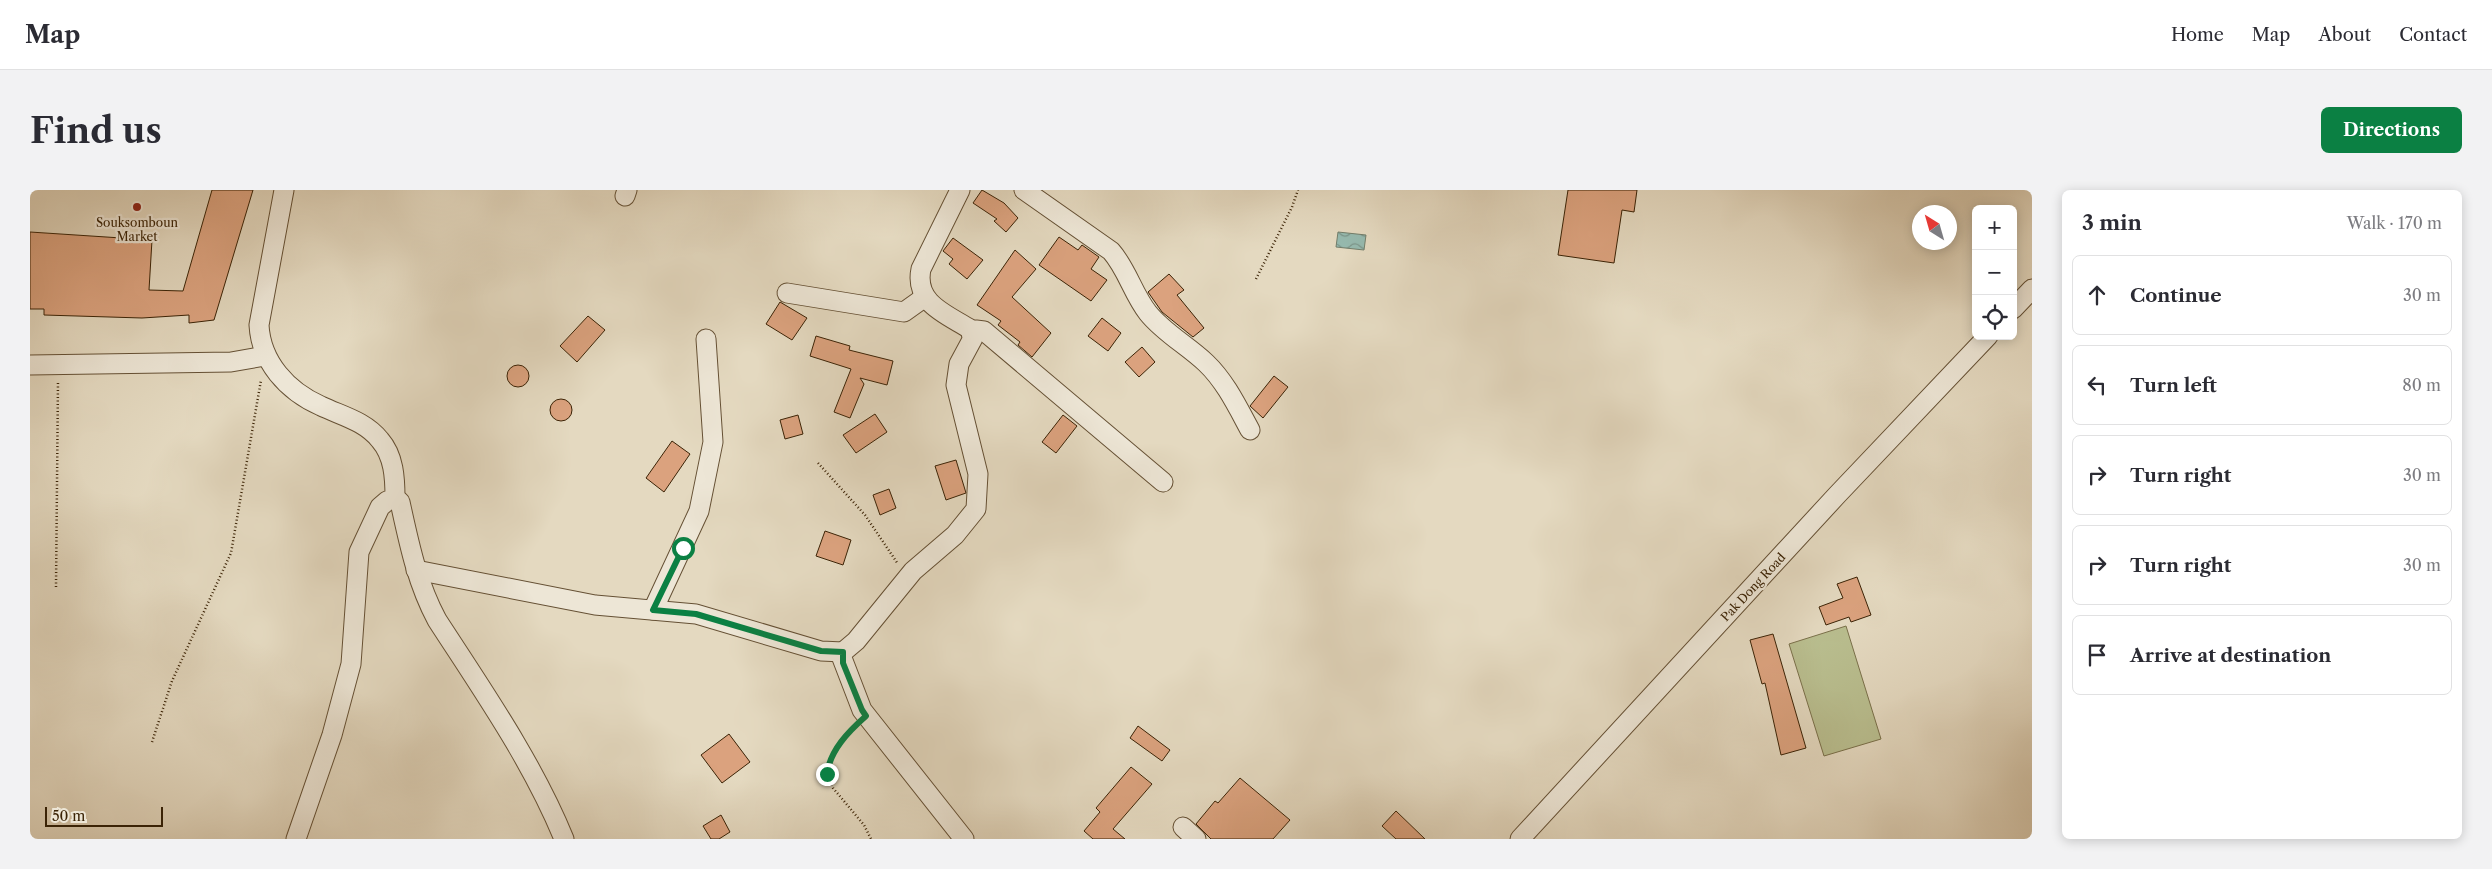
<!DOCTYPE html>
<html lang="en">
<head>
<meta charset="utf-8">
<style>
	:root { --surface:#fff; --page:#f2f2f3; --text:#2b2b33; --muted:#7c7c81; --line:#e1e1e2; --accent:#0b8043 }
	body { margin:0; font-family:"Libre Caslon Text",serif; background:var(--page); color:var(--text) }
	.controls { position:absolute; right:15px; top:15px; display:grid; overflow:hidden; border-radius:8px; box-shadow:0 2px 12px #0003 }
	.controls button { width:45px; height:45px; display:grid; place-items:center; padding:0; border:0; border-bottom:1px solid var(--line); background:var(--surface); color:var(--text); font:25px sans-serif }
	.compass { position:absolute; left:1882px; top:15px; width:45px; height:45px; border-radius:50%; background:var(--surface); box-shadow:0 2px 12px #0003; rotate:323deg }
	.scale { position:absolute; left:15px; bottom:12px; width:118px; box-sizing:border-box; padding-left:5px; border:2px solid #3b2306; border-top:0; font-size:14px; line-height:18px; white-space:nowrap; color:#3b2306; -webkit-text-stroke:4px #ede6d6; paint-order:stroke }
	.stop { position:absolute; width:15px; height:15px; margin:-11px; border:4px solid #0b8043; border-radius:50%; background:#fff }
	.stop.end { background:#0b8043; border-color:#fff; box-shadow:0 1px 5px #0008 }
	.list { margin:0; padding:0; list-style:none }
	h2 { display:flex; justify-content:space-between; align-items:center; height:65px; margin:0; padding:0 20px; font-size:21px }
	h2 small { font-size:16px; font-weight:400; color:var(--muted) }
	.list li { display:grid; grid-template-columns:32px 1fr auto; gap:15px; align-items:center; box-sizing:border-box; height:80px; margin:0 10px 10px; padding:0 10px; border:1px solid var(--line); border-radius:8px }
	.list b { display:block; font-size:19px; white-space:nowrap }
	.list em { font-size:16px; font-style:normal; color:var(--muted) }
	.icon { flex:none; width:28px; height:28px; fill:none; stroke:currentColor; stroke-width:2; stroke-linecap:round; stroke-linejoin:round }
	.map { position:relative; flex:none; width:2002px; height:649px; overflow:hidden; border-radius:8px }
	header { display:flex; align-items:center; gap:30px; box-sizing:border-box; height:70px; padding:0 25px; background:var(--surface); border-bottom:1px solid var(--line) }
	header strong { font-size:24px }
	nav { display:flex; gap:28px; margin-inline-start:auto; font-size:18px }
	.intro { display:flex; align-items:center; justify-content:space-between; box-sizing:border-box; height:120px; padding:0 30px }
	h1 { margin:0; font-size:35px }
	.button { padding:12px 22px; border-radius:8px; background:var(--accent); color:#fff; font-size:18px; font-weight:700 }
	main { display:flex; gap:30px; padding:0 30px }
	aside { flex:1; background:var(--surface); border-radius:8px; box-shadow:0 2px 12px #0003 }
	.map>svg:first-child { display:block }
	.pitch { fill:#b9be8f; stroke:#7a704a }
	.water { fill:url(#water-waves); stroke:#727e6b }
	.building { fill:#dba27e; stroke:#3b2306 }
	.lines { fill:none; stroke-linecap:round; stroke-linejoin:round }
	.minor-casing { stroke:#655034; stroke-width:21 }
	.path { stroke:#3b2306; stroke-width:2.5; stroke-dasharray:1 2.5; stroke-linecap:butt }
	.minor { stroke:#ede6d6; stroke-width:19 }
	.route { stroke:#0b8043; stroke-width:6 }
	.poi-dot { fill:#8f2418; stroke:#ede6d6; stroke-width:2 }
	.labels { text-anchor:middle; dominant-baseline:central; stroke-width:4.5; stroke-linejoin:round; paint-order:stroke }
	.poi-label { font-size:12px; fill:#3b2306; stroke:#ede6d6 }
	.street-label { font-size:12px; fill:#3b2306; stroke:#ede6d6 }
</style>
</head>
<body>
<header>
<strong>Map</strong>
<nav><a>Home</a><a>Map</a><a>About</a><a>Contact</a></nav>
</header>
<div class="intro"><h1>Find us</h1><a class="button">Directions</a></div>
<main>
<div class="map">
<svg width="2002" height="649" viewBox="0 0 2002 649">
	<defs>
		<pattern id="water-waves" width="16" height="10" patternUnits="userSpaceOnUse" patternTransform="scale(1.25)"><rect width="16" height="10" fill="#96baaf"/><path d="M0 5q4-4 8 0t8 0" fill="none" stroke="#7c978c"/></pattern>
	</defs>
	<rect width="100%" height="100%" fill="#e4d9c0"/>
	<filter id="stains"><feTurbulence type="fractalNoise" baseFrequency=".004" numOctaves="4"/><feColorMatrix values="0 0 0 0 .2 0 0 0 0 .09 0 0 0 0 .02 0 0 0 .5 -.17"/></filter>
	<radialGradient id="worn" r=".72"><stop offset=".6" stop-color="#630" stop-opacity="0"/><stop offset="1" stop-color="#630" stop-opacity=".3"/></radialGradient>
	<!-- pitch -->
	<path class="pitch" d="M1816 436 1851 549 1794 566 1759 454Z"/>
	<!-- water -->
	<path class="water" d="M1308 42 1336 45 1334 60 1306 57Z"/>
	<!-- building -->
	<g class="building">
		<path d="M182 0H223L184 130 159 133V125L112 128 14 125V119H0V42L122 50 119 100 153 101Z"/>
		<path d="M952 0 974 13 988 28 976 42 964 31 967 29 943 13Z"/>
		<path d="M1538 0H1607L1604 22 1592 20 1584 73 1528 65Z"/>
		<path d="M1029 47 1048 60 1052 55 1069 67 1061 79 1077 90 1061 111 1009 75Z"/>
		<path d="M923 48 953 70 937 89 919 74 923 69 913 61Z"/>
		<path d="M985 60 1006 79 982 107 1021 143 1002 167 988 155 990 152 968 135 971 131 947 115Z"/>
		<path d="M1139 84 1154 100 1147 105 1174 138 1163 147 1132 122 1118 102Z"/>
		<path d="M750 112 777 128 762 150 736 134Z"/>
		<path d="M558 126 575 140 547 172 530 156Z"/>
		<path d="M1072 128 1091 143 1078 161 1058 146Z"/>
		<path d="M786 146 820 156 819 160 863 171 857 195 830 188 834 194 820 228 804 222 821 179 780 166Z"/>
		<path d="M1112 157 1125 172 1109 187 1095 172Z"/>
		<circle cx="488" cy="186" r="11"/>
		<path d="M1244 186 1258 197 1233 228 1220 216Z"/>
		<circle cx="531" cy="220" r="11"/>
		<path d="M845 224 857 242 826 263 813 245Z"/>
		<path d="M768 225 773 244 755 249 750 230Z"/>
		<path d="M1033 225 1047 236 1026 263 1012 252Z"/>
		<path d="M642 251 660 264 634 302 616 288Z"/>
		<path d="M926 270 936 303 916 310 905 276Z"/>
		<path d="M859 299 866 318 850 325 843 305Z"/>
		<path d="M795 341 821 350 813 375 786 366Z"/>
		<path d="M1827 387 1841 425 1821 432 1819 427 1796 435 1789 417 1813 408 1807 394Z"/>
		<path d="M1743 444 1776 558 1751 565 1735 493 1732 494 1720 450Z"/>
		<path d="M1108 536 1140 560 1132 571 1100 548Z"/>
		<path d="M699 544 720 572 692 593 671 565Z"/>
		<path d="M1101 577 1122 594 1083 639 1095 649H1063L1054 641 1070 622 1066 618Z"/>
		<path d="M1210 588 1260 630 1243 649H1181L1166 634 1185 611 1188 613Z"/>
		<path d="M1366 621 1395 649H1366L1352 636Z"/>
		<path d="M691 625 700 642 689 649H681L673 636Z"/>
	</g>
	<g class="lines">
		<!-- minor casing -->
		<g class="minor-casing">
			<g id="minor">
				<path d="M254 0 229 135C231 172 257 201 291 216 312 226 335 231 350 250 364 266 365 288 365 308L357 311 350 317 329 362 321 474 302 545 266 649"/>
				<path d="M930 0 891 79C884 113 916 124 940 139L943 148 929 174 926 195 948 284 946 319 925 345 883 381 826 451 813 462 812 468 832 520 934 649"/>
				<path d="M994 0 1081 61C1097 79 1103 104 1118 123 1134 143 1157 155 1176 173 1195 191 1207 216 1220 240"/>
				<path d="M595 6 597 0"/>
				<path d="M757 103 874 122 895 107"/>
				<path d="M1983 119 2002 99"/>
				<path d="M941 143 946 140 954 141 1133 292"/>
				<path d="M0 175 201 172 235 166"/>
				<path d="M365 308 370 312C379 353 387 393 407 430 453 501 502 571 534 649"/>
				<path d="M386 380 565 415 666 424 791 461 813 462"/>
				<path d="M623 420 669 321 683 252 676 149"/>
				<path d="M1153 637 1166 649"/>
				<path d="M1490 649 1807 305 1958 146"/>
			</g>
		</g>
		<!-- path -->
		<g class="path">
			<path d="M1226 89 1262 17 1268 0"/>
			<path d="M788 273 835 325 868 374"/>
			<path d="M26 397 28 191"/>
			<path d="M824 537 809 556 798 576 797 584 803 598 834 635 841 649"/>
			<path d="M122 552 142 491 201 363 231 190"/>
		</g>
		<!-- minor -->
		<use href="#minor" class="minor"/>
	</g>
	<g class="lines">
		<!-- route -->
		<path class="route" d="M653 358 623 420 666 424 791 461 813 462V473L832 520 836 526C819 541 800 560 797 584"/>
	</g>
	<!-- markers -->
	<circle class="poi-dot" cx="107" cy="17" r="5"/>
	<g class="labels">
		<!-- poi labels -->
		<g class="poi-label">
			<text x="107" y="32">Souksomboun<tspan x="107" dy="14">Market</tspan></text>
		</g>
		<!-- street labels -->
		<g class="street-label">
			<text transform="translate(1723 397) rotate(-47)">Pak Dong Road</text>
		</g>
	</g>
	<rect width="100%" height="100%" filter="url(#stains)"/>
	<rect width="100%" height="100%" fill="url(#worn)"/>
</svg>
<div class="controls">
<button>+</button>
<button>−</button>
<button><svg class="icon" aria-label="locate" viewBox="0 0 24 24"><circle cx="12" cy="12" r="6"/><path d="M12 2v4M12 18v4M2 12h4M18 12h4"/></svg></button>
</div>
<svg class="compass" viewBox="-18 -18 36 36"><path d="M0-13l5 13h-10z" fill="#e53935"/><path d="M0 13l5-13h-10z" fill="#7c7c81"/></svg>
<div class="scale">50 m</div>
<div class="stop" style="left:653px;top:358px"></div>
<div class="stop end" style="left:797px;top:584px"></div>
</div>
<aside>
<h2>3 min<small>Walk · 170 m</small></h2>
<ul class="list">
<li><svg class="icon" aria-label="ahead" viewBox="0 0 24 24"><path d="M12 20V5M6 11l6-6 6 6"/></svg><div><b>Continue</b></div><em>30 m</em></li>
<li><svg class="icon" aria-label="left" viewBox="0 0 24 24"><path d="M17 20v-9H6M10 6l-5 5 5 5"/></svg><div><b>Turn left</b></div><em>80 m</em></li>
<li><svg class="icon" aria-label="right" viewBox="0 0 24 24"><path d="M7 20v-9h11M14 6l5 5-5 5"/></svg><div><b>Turn right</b></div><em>30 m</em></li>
<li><svg class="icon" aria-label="right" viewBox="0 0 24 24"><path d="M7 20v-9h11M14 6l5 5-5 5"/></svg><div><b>Turn right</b></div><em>30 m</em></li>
<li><svg class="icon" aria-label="arrive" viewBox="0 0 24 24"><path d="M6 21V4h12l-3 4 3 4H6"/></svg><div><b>Arrive at destination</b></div></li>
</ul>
</aside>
</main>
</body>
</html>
